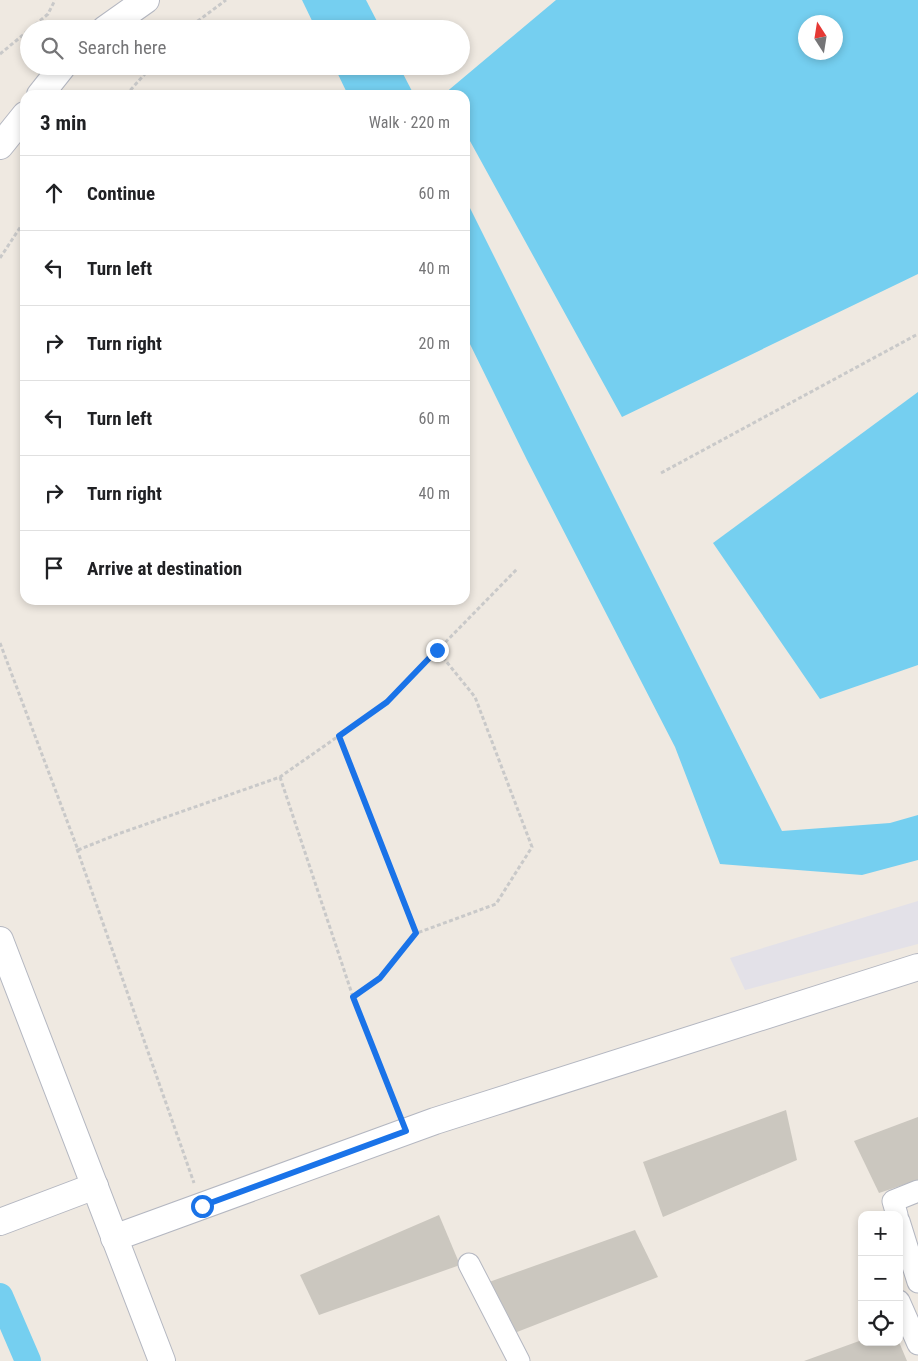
<!DOCTYPE html>
<html lang="en">
<head>
<meta charset="utf-8">
<style>
	:root { --surface:#fff; --page:#f2f2f2; --text:#202124; --muted:#757577; --line:#e0e0e0 }
	body { margin:0; font-family:"Roboto Condensed",sans-serif; background:var(--page); color:var(--text) }
	.controls { position:absolute; right:15px; bottom:15px; display:grid; overflow:hidden; border-radius:10px; box-shadow:0 2px 8px #0003 }
	.controls button { width:45px; height:45px; display:grid; place-items:center; padding:0; border:0; border-bottom:1px solid var(--line); background:var(--surface); color:var(--text); font:25px sans-serif }
	.compass { position:absolute; left:798px; top:15px; width:45px; height:45px; border-radius:50%; background:var(--surface); box-shadow:0 2px 8px #0003; rotate:348deg }
	.stop { position:absolute; width:15px; height:15px; margin:-11px; border:4px solid #1a73e8; border-radius:50%; background:#fff }
	.stop.end { background:#1a73e8; border-color:#fff; box-shadow:0 1px 5px #0008 }
	.list { margin:0; padding:0; list-style:none }
	h2 { display:flex; justify-content:space-between; align-items:center; height:65px; margin:0; padding:0 20px; font-size:21px }
	h2 small { font-size:16px; font-weight:400; color:var(--muted) }
	.list li { display:grid; grid-template-columns:32px 1fr auto; gap:15px; align-items:center; box-sizing:border-box; height:75px; padding:0 20px; border-top:1px solid var(--line) }
	.list b { display:block; font-size:19px; white-space:nowrap }
	.list em { font-size:16px; font-style:normal; color:var(--muted) }
	.icon { flex:none; width:28px; height:28px; fill:none; stroke:currentColor; stroke-width:2; stroke-linecap:round; stroke-linejoin:round }
	.map { position:relative; flex:none; width:918px; height:1361px; overflow:hidden }
	.search { position:absolute; background:var(--surface); box-shadow:0 2px 8px #0003; left:20px; top:20px; width:450px; height:55px; display:flex; align-items:center; gap:12px; box-sizing:border-box; padding:0 18px; border-radius:28px; color:var(--muted); font-size:19px }
	.panel { position:absolute; background:var(--surface); box-shadow:0 2px 8px #0003; left:20px; top:90px; width:450px; height:515px; border-radius:15px }
	.map>svg:first-child { display:block }
	.industrial { fill:#e3e1e8 }
	.water { fill:#75cff0; fill-rule:evenodd }
	.lines { fill:none; stroke-linecap:round; stroke-linejoin:round }
	.canal { stroke:#75cff0; stroke-width:26 }
	.building { fill:#cbc7bf }
	.minor-casing { stroke:#b4b7c1; stroke-width:23 }
	.tertiary-casing { stroke:#b4b7c1; stroke-width:28 }
	.path { stroke:#c9c9c9; stroke-width:3; stroke-dasharray:4 2.5; stroke-linecap:butt }
	.minor { stroke:#fff; stroke-width:21 }
	.tertiary { stroke:#fff; stroke-width:26 }
	.route { stroke:#1a73e8; stroke-width:6 }
</style>
</head>
<body>
<div class="map">
<svg width="918" height="1361" viewBox="0 0 918 1361">
	<rect width="100%" height="100%" fill="#efe9e1"/>
	<!-- industrial -->
	<path class="industrial" d="M918 901V944L745 990 730 958Z"/>
	<!-- water -->
	<g class="water">
		<path d="M302 0H366L381 29H316Z"/>
		<path d="M556 0H918V274L622 417 465 132V95L444 94ZM836 22V52H806V22Z"/>
		<path d="M334 66H399L414 95H348Z"/>
		<path d="M465 198 636 541 782 831 890 823 918 815V860L862 875 720 864 675 747 527 460 465 334Z"/>
		<path d="M918 392V665L820 699 713 543Z"/>
	</g>
	<g class="lines">
		<!-- canal -->
		<path class="canal" d="M0 1296 28 1361"/>
	</g>
	<!-- building -->
	<g class="building">
		<path d="M786 1110 797 1160 663 1217 643 1162Z"/>
		<path d="M918 1117V1180L879 1193 854 1141Z"/>
		<path d="M439 1215 460 1265 319 1315 300 1275Z"/>
		<path d="M635 1230 658 1277 504 1337 478 1286Z"/>
		<path d="M862 1340V1342H899L907 1361H804Z"/>
	</g>
	<g class="lines">
		<!-- minor casing -->
		<g class="minor-casing">
			<g id="minor">
				<path d="M897 1215 893 1201 918 1191"/>
				<path d="M899 1221 918 1282"/>
				<path d="M469 1264 519 1361"/>
				<path d="M899 1301 918 1344"/>
			</g>
		</g>
		<!-- tertiary casing -->
		<g class="tertiary-casing">
			<g id="tertiary">
				<path d="M105 29 146 0"/>
				<path d="M40 95 63 66"/>
				<path d="M0 146 25 115"/>
				<path d="M0 940 162 1361"/>
				<path d="M0 1222 95 1186"/>
				<path d="M114 1238 435 1121 918 967"/>
			</g>
		</g>
		<!-- path -->
		<g class="path">
			<path d="M30 29 48 14 55 0"/>
			<path d="M187 29 226 0"/>
			<path d="M0 54 29 30"/>
			<path d="M126 95 152 66"/>
			<path d="M0 258 25 220"/>
			<path d="M661 473 918 334"/>
			<path d="M0 643 78 850 118 834 280 777 387 702 517 569"/>
			<path d="M339 735 417 933 496 904 532 847 475 697 437 650"/>
			<path d="M280 777 353 997"/>
			<path d="M77 849 194 1183"/>
			<path d="M397 1110 353 997 380 978 417 933"/>
		</g>
		<!-- minor -->
		<use href="#minor" class="minor"/>
		<!-- tertiary -->
		<use href="#tertiary" class="tertiary"/>
	</g>
	<g class="lines">
		<!-- route -->
		<path class="route" d="M202 1206 406 1131 353 997 380 978 416 933 339 736 387 702 437 650"/>
	</g>
</svg>
<div class="controls">
<button>+</button>
<button>−</button>
<button><svg class="icon" aria-label="locate" viewBox="0 0 24 24"><circle cx="12" cy="12" r="6"/><path d="M12 2v4M12 18v4M2 12h4M18 12h4"/></svg></button>
</div>
<svg class="compass" viewBox="-18 -18 36 36"><path d="M0-13l5 13h-10z" fill="#e53935"/><path d="M0 13l5-13h-10z" fill="#757577"/></svg>
<div class="stop" style="left:202px;top:1206px"></div>
<div class="stop end" style="left:437px;top:650px"></div>
<div class="search"><svg class="icon" aria-label="search" viewBox="0 0 24 24"><circle cx="10" cy="10" r="6"/><path d="M15 15l6 6"/></svg>Search here</div>
<section class="panel">
<h2>3 min<small>Walk · 220 m</small></h2>
<ul class="list">
<li><svg class="icon" aria-label="ahead" viewBox="0 0 24 24"><path d="M12 20V5M6 11l6-6 6 6"/></svg><div><b>Continue</b></div><em>60 m</em></li>
<li><svg class="icon" aria-label="left" viewBox="0 0 24 24"><path d="M17 20v-9H6M10 6l-5 5 5 5"/></svg><div><b>Turn left</b></div><em>40 m</em></li>
<li><svg class="icon" aria-label="right" viewBox="0 0 24 24"><path d="M7 20v-9h11M14 6l5 5-5 5"/></svg><div><b>Turn right</b></div><em>20 m</em></li>
<li><svg class="icon" aria-label="left" viewBox="0 0 24 24"><path d="M17 20v-9H6M10 6l-5 5 5 5"/></svg><div><b>Turn left</b></div><em>60 m</em></li>
<li><svg class="icon" aria-label="right" viewBox="0 0 24 24"><path d="M7 20v-9h11M14 6l5 5-5 5"/></svg><div><b>Turn right</b></div><em>40 m</em></li>
<li><svg class="icon" aria-label="arrive" viewBox="0 0 24 24"><path d="M6 21V4h12l-3 4 3 4H6"/></svg><div><b>Arrive at destination</b></div></li>
</ul>
</section>
</div>
</body>
</html>
